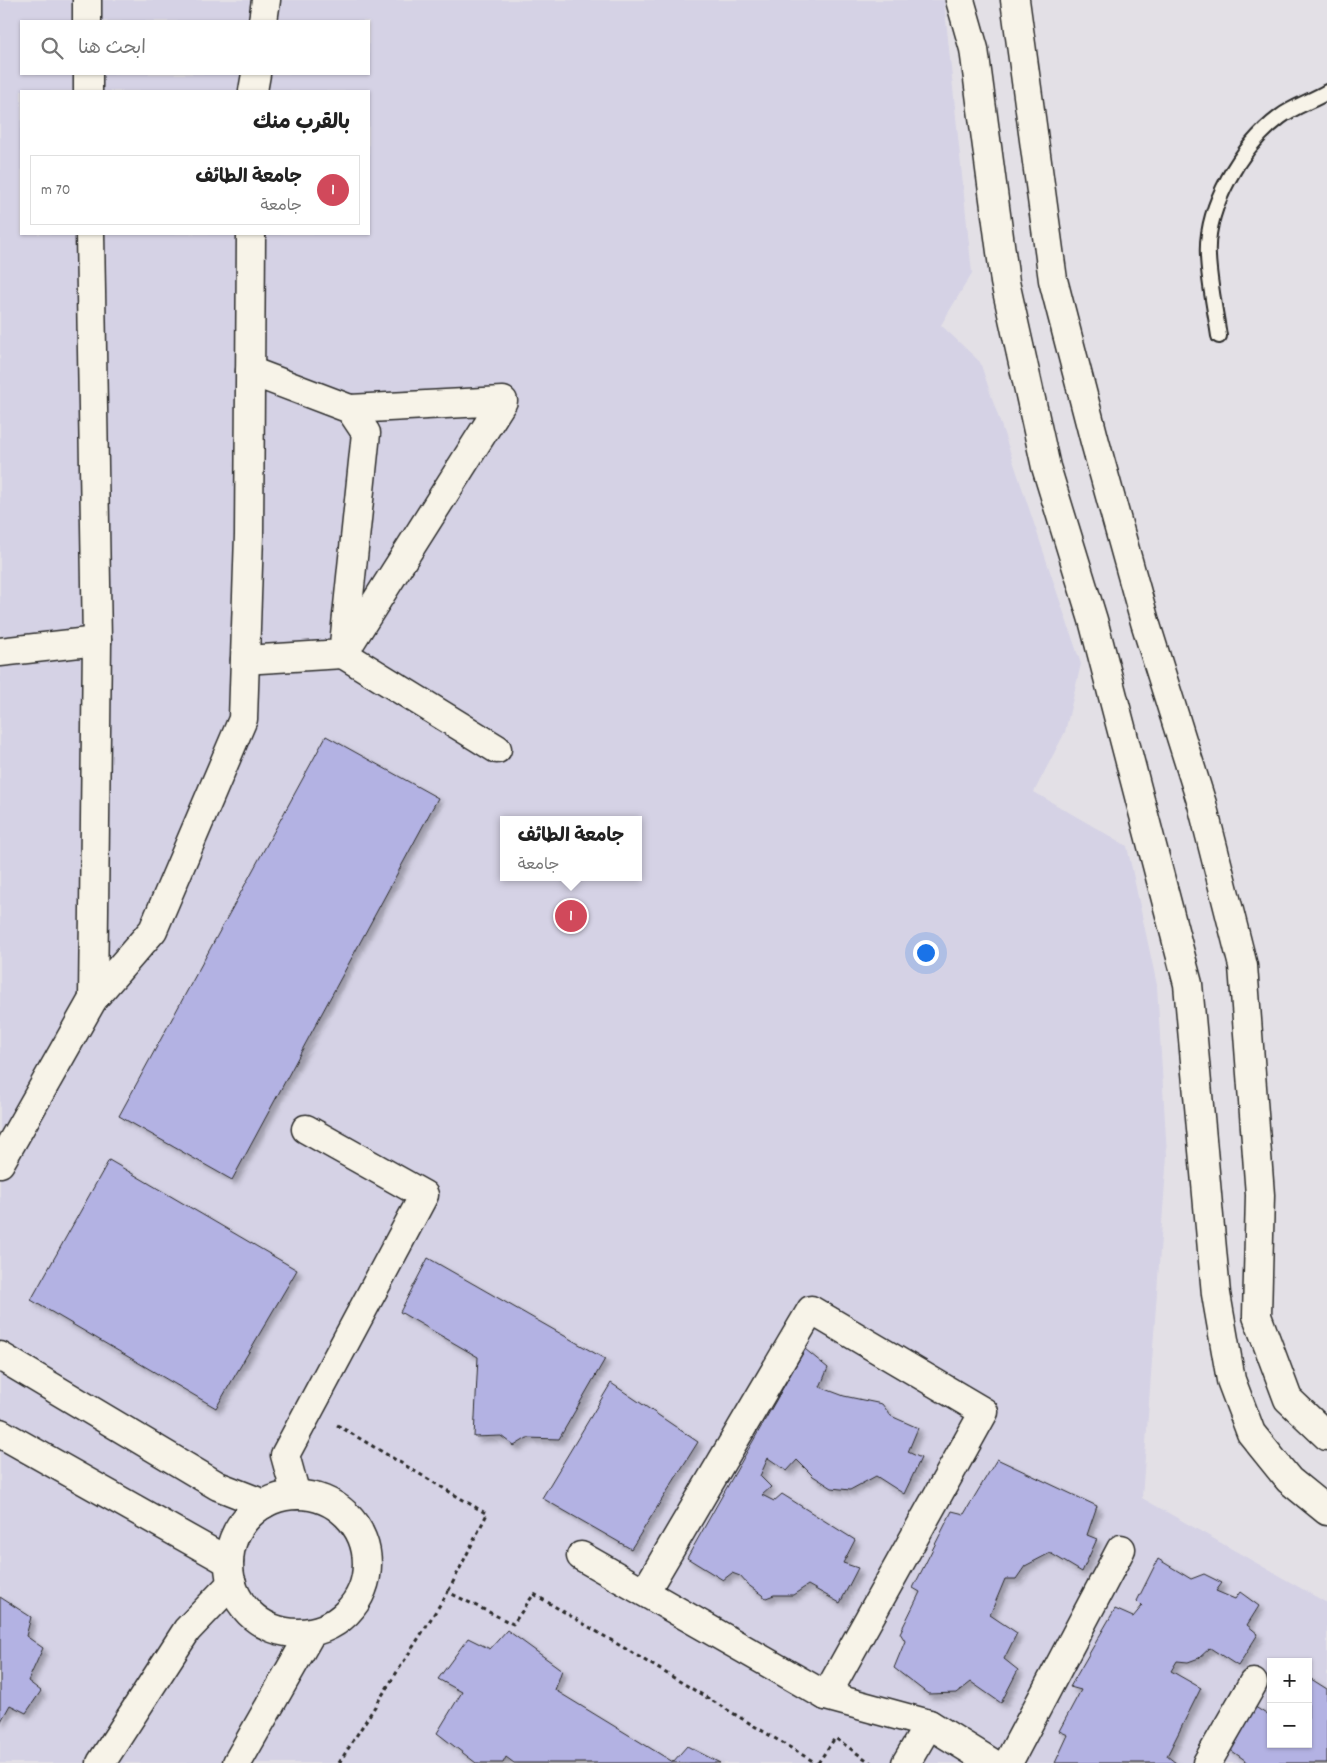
<!DOCTYPE html>
<html lang="ar">
<head>
<meta charset="utf-8">
<style>
	:root { --surface:#fff; --page:#f2f2f2; --text:#222; --muted:#767676; --line:#e0e0e0; --accent:#d1495b }
	body { margin:0; font-family:Dekko,"Playpen Sans Arabic",sans-serif; background:var(--page); color:var(--text); direction:rtl }
	.controls { position:absolute; right:15px; bottom:15px; display:grid; overflow:hidden; border-radius:0px; box-shadow:0 1px 4px #0004 }
	.controls button { width:45px; height:45px; display:grid; place-items:center; padding:0; border:0; border-bottom:1px solid var(--line); background:var(--surface); color:var(--text); font:25px sans-serif }
	.you { position:absolute; left:925px; top:952px; width:18px; height:18px; margin:-12px; border:4px solid #fff; border-radius:50%; background:#1a73e8; box-shadow:0 0 0 8px #1a73e833 }
	.badge { display:grid; place-items:center; width:32px; height:32px; border-radius:50%; background:var(--accent); color:#fff; font-size:16px; font-weight:700 }
	.pin { position:absolute; translate:-50% -50%; border:2px solid #fff; box-shadow:0 1px 5px #0006 }
	.popup { position:absolute; left:500px; top:816px; width:142px; height:65px; box-sizing:border-box; display:grid; place-content:center; border-radius:0px; background:var(--surface); filter:drop-shadow(0 1px 4px #0005); font-size:16px; white-space:nowrap; color:var(--muted) }
	.popup b { font-size:19px; color:var(--text) }
	.popup::after { content:''; position:absolute; left:50%; top:100%; margin-left:-10px; border:10px solid transparent; border-top-color:var(--surface) }
	.list { margin:0; padding:0; list-style:none }
	h2 { display:flex; justify-content:space-between; align-items:center; height:65px; margin:0; padding:0 20px; font-size:21px }
	h2 small { font-size:16px; font-weight:400; color:var(--muted) }
	.list li { display:grid; grid-template-columns:32px 1fr auto; gap:15px; align-items:center; box-sizing:border-box; height:70px; margin:0 10px 10px; padding:0 10px; border:1px solid var(--line); border-radius:0px }
	.list b { display:block; font-size:19px; white-space:nowrap }
	.list p { margin:0; font-size:16px; white-space:nowrap; color:var(--muted) }
	.list em { font-size:16px; font-style:normal; color:var(--muted) }
	.icon { flex:none; width:28px; height:28px; fill:none; stroke:currentColor; stroke-width:2; stroke-linecap:round; stroke-linejoin:round }
	.map { position:relative; flex:none; width:1327px; height:1763px; overflow:hidden; direction:ltr }
	.search { position:absolute; background:var(--surface); box-shadow:0 1px 4px #0004; left:20px; top:20px; width:350px; height:55px; display:flex; align-items:center; gap:12px; box-sizing:border-box; padding:0 18px; border-radius:0px; color:var(--muted); font-size:19px }
	.panel { position:absolute; background:var(--surface); box-shadow:0 1px 4px #0004; left:20px; top:90px; width:350px; height:145px; border-radius:0px; direction:rtl }
	.map>svg:first-child { display:block }
	.built { fill:#d5d2e5; fill-rule:evenodd }
	.building { fill:#b3b2e3; stroke:#2b2b2b; filter:url(#shadow) }
	.lines { fill:none; stroke-linecap:round; stroke-linejoin:round }
	.service-casing { stroke:#2b2b2b; stroke-width:18 }
	.minor-casing { stroke:#2b2b2b; stroke-width:31 }
	.path { stroke:#2b2b2b; stroke-width:3; stroke-dasharray:4 4; stroke-linecap:butt }
	.service { stroke:#f7f3e8; stroke-width:14 }
	.minor { stroke:#f7f3e8; stroke-width:28 }
</style>
</head>
<body>
<div class="map">
<svg width="1327" height="1763" viewBox="0 0 1327 1763">
	<defs>
		<filter id="shadow"><feDropShadow dx="4.5" dy="4.5" stdDeviation="2.5" flood-color="#0004"/></filter>
	</defs>
	<rect width="100%" height="100%" fill="#e3e0e6"/>
	<filter id="ink" filterUnits="userSpaceOnUse"><feTurbulence type="fractalNoise" baseFrequency=".02" numOctaves="2"/><feDisplacementMap in="SourceGraphic" scale="10" xChannelSelector="R" yChannelSelector="G"/><feConvolveMatrix kernelMatrix="1 2 1 2 8 2 1 2 1" color-interpolation-filters="sRGB"/></filter>
	<g filter="url(#ink)">
		<!-- built -->
		<path class="built" d="M0 0H944L972 273 941 325 980 362 1081 664 1065 732 1034 792 1127 846 1157 985 1167 1155 1142 1498 1327 1603V1763H0ZM21 21H369V74H21ZM21 91H369V234H21ZM504 820H638V877H504ZM1271 1662H1308V1744H1271Z"/>
		<!-- building -->
		<g class="building">
			<path d="M326 736 438 798 232 1180 119 1116Z"/>
			<path d="M109 1160 297 1270 216 1408 31 1300Z"/>
			<path d="M428 1258 605 1359 559 1439 527 1438 514 1446 501 1436 474 1437 478 1357 400 1312Z"/>
			<path d="M805 1349 828 1368 820 1387 844 1396 882 1404 891 1416 918 1428 908 1452 921 1458 904 1494 876 1476 850 1490 832 1488 813 1476 797 1460 787 1471 768 1458 760 1476 771 1487 762 1495 774 1501 782 1494 855 1540 843 1563 858 1568 840 1603 808 1585 793 1595H774L766 1598 747 1584 740 1576 732 1573 723 1580 687 1558Z"/>
			<path d="M611 1383 698 1442 631 1549 542 1498Z"/>
			<path d="M997 1459 1097 1506 1087 1535 1097 1539 1082 1572 1050 1553 1025 1566 1016 1579H1005L990 1615 1017 1633 1004 1659 1018 1670 1001 1703 971 1682 957 1693 928 1694 894 1668 905 1641 900 1633 920 1592 913 1588 952 1511 964 1514Z"/>
			<path d="M1158 1559 1191 1579 1204 1574 1222 1583 1216 1591 1235 1599 1240 1592 1259 1606 1247 1625 1258 1634 1238 1666 1210 1648 1199 1658 1188 1662 1177 1661 1171 1671 1201 1688 1167 1756 1176 1763H1055L1068 1735 1059 1731 1081 1690 1070 1687 1115 1609 1133 1617 1142 1606 1137 1601Z"/>
			<path d="M0 1597 31 1617 26 1636 43 1648 28 1681 41 1691 26 1713 10 1705 0 1723Z"/>
			<path d="M507 1630 562 1670 555 1690 673 1762 687 1746 720 1763H514L506 1757 503 1763H476L437 1733 462 1692 438 1679 468 1638 490 1649Z"/>
			<path d="M1308 1677 1327 1689V1763H1249L1225 1746 1249 1703 1271 1717V1744H1308Z"/>
		</g>
		<g class="lines">
			<!-- service casing -->
			<g class="service-casing">
				<path id="service" d="M1219 336C1215 309 1209 282 1208 256 1205 208 1241 146 1280 117 1293 107 1312 101 1327 92"/>
			</g>
			<!-- minor casing -->
			<g class="minor-casing">
				<g id="minor">
					<path d="M87 0V21"/>
					<path d="M960 0 974 49 1005 282 1046 467 1093 620 1188 984 1216 1294 1231 1380 1251 1433 1289 1480 1327 1511"/>
					<path d="M1015 0 1053 280 1095 442 1145 622 1202 804 1243 966 1260 1195 1257 1316 1288 1399 1327 1436"/>
					<path d="M263 21 266 0"/>
					<path d="M88 74V91"/>
					<path d="M253 91 256 74"/>
					<path d="M90 234 97 641 93 999"/>
					<path d="M350 409 503 401 343 654 497 749"/>
					<path d="M0 652 97 641"/>
					<path d="M245 660 343 654 366 433 350 409 250 371"/>
					<path d="M0 1163 93 999 153 930 243 719 249 535 251 234"/>
					<path d="M0 1356 218 1486 264 1504"/>
					<path d="M0 1433 229 1562"/>
					<path d="M296 1495 285 1455 424 1195 306 1129"/>
					<circle cx="298" cy="1564" r="69"/>
					<path d="M581 1556 826 1696 929 1724 992 1763"/>
					<path d="M645 1592 811 1310 984 1412 826 1696"/>
					<path d="M101 1763 187 1630 232 1583"/>
					<path d="M237 1763 311 1633"/>
					<path d="M906 1763 929 1724"/>
					<path d="M1008 1763 1121 1549"/>
					<path d="M1207 1763 1253 1683"/>
				</g>
			</g>
			<!-- path -->
			<g class="path">
				<path d="M337 1425 487 1514 448 1592"/>
				<path d="M339 1763 448 1592 513 1624 534 1594 816 1763"/>
				<path d="M818 1763 835 1738 871 1763"/>
			</g>
			<!-- service -->
			<use href="#service" class="service"/>
			<!-- minor -->
			<use href="#minor" class="minor"/>
		</g>
	</g>
</svg>
<div class="controls">
<button>+</button>
<button>−</button>
</div>
<div class="you"></div>
<div class="pin badge" style="left:571px;top:916px">1</div>
<div class="popup"><b>جامعة الطائف</b>جامعة</div>
<div class="search"><svg class="icon" aria-label="search" viewBox="0 0 24 24"><circle cx="10" cy="10" r="6"/><path d="M15 15l6 6"/></svg>ابحث هنا</div>
<section class="panel">
<h2>بالقرب منك<small></small></h2>
<ul class="list">
<li><span class="badge">1</span><div><b>جامعة الطائف</b><p>جامعة</p></div><em>70 m</em></li>
</ul>
</section>
</div>
</body>
</html>
